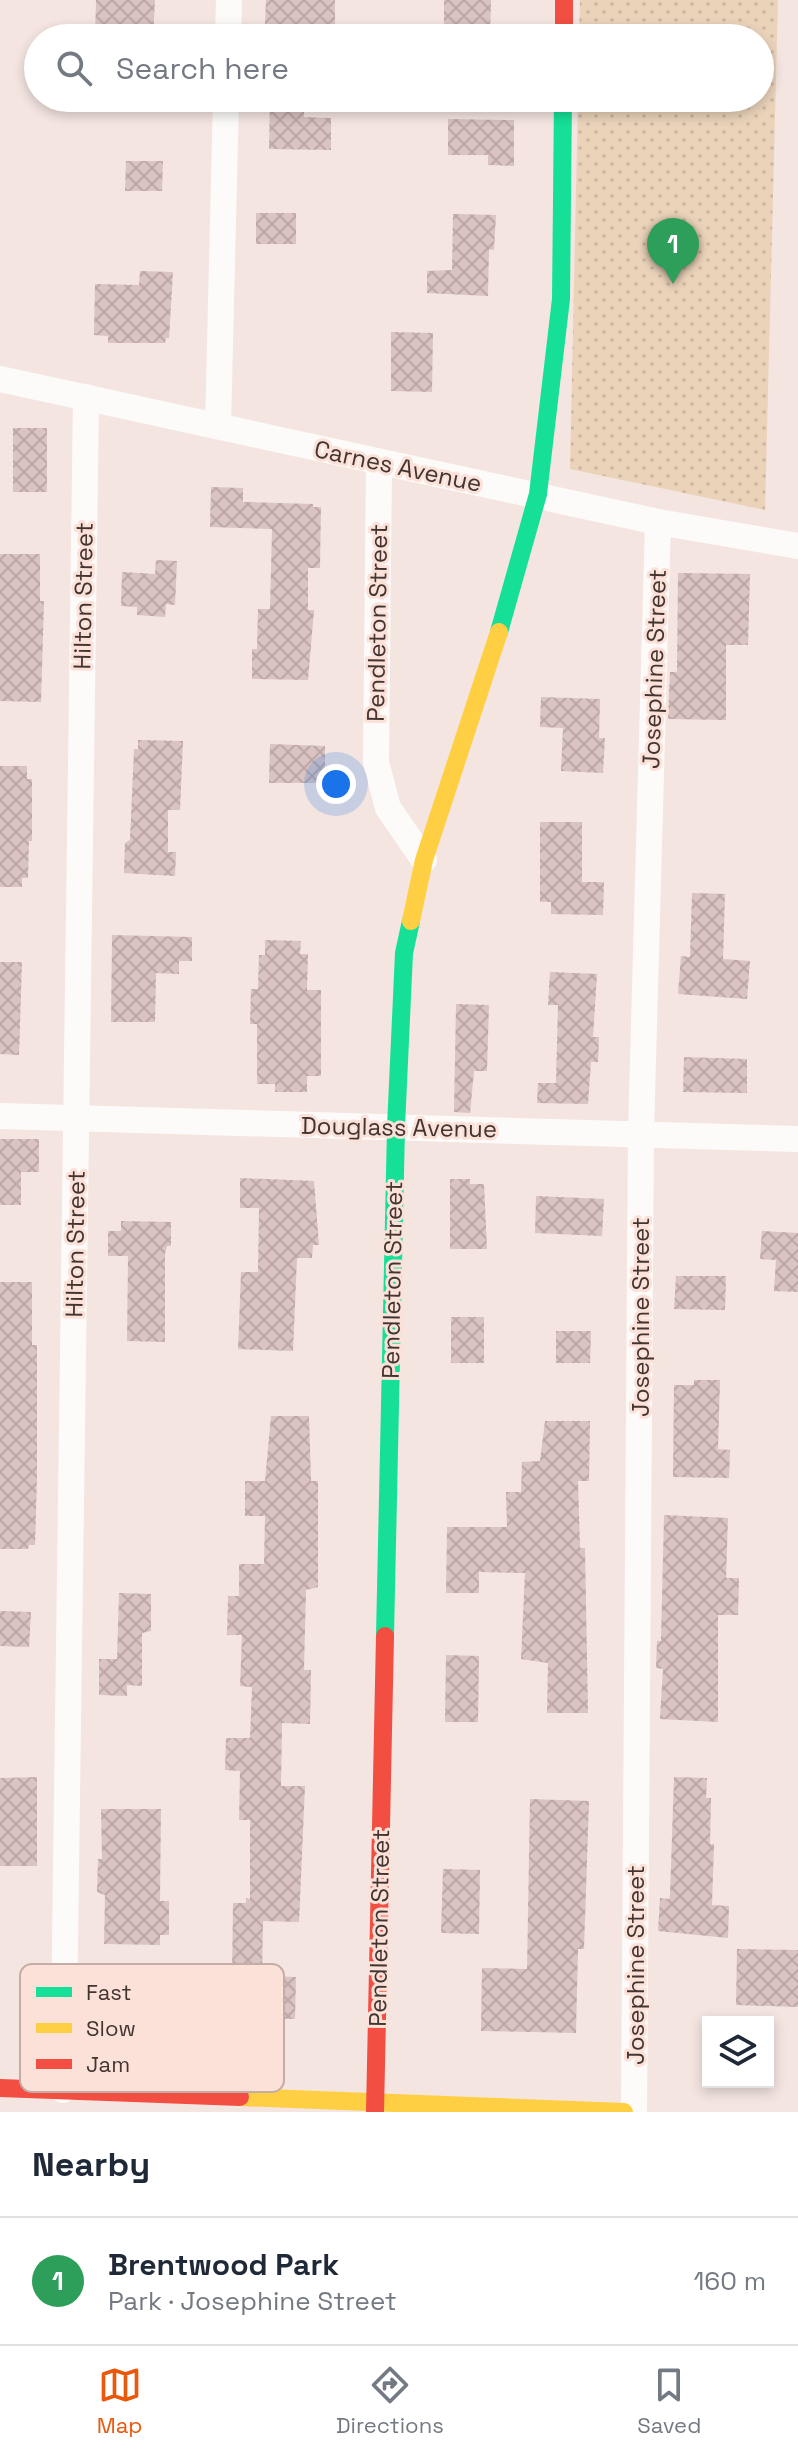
<!DOCTYPE html>
<html lang="en">
<head>
<meta charset="utf-8">
<style>
	:root { --surface:#fff; --page:#f2f2f3; --text:#1f2937; --muted:#747a83; --line:#e0e1e3; --accent:#ea580c }
	body { margin:0; font-family:"Space Grotesk",sans-serif; background:var(--page); color:var(--text) }
	.controls { position:absolute; right:24px; bottom:24px; display:grid; overflow:hidden; border-radius:0px; box-shadow:0 4px 12px #0003 }
	.controls button { width:72px; height:72px; display:grid; place-items:center; padding:0; border:0; border-bottom:2px solid var(--line); background:var(--surface); color:var(--text); font:40px sans-serif }
	.you { position:absolute; left:336px; top:784px; width:28px; height:28px; margin:-20px; border:6px solid #fff; border-radius:50%; background:#1a73e8; box-shadow:0 0 0 12px #1a73e833 }
	.badge { display:grid; place-items:center; width:52px; height:52px; border-radius:50%; background:var(--accent); color:#fff; font-size:26px; font-weight:700 }
	.pin { position:absolute; translate:-50% -66px; filter:drop-shadow(0 2px 4px #0008) }
	.pin::after { content:''; position:absolute; top:42px; width:28px; height:24px; background:inherit; clip-path:polygon(0 0,100% 0,50% 100%) }
	.list { margin:0; padding:0; list-style:none }
	h2 { display:flex; justify-content:space-between; align-items:center; height:104px; margin:0; padding:0 32px; font-size:34px }
	h2 small { font-size:26px; font-weight:400; color:var(--muted) }
	.list li { display:grid; grid-template-columns:52px 1fr auto; gap:24px; align-items:center; box-sizing:border-box; height:128px; padding:0 32px; border-top:2px solid var(--line) }
	.list b { display:block; font-size:30px; white-space:nowrap }
	.list p { margin:0; font-size:26px; white-space:nowrap; color:var(--muted) }
	.list em { font-size:26px; font-style:normal; color:var(--muted) }
	.icon { flex:none; width:44px; height:44px; fill:none; stroke:currentColor; stroke-width:2; stroke-linecap:round; stroke-linejoin:round }
	.map { position:relative; flex:none; width:798px; height:2112px; overflow:hidden }
	.search { position:absolute; background:var(--surface); box-shadow:0 4px 12px #0003; left:24px; right:24px; top:24px; height:88px; display:flex; align-items:center; gap:20px; box-sizing:border-box; padding:0 28px; border-radius:44px; color:var(--muted); font-size:30px }
	.sheet { height:232px; background:var(--surface) }
	nav { display:flex; justify-content:space-around; align-items:center; box-sizing:border-box; height:112px; border-top:2px solid var(--line); background:var(--surface); font-size:22px; color:var(--muted) }
	nav a { display:grid; justify-items:center; gap:4px }
	nav .on { color:var(--accent) }
	.map>svg:first-child { display:block }
	.park { fill:url(#park-dots) }
	.building { fill:url(#building-cross-hatch) }
	.lines { fill:none; stroke-linecap:round; stroke-linejoin:round }
	.street { stroke:#fdfbfa; stroke-width:26 }
	.fast { stroke:#16e098; stroke-width:18 }
	.slow { stroke:#ffcf43; stroke-width:18 }
	.jam { stroke:#f24e42; stroke-width:18 }
	.labels { text-anchor:middle; dominant-baseline:central; stroke-width:6; stroke-linejoin:round; paint-order:stroke }
	.street-label { font-size:24px; fill:#423531; stroke:#fce1d9 }
	.key { fill:#fce1d9; stroke:#c4ada7; stroke-width:2 }
	.key-label { font-size:22px; fill:#423531 }
</style>
</head>
<body>
<div class="map">
<svg width="798" height="2112" viewBox="0 0 798 2112">
	<defs>
		<pattern id="park-dots" width="8" height="8" patternUnits="userSpaceOnUse" patternTransform="scale(2)"><rect width="8" height="8" fill="#ebd3ba"/><path d="M2 2h.1M6 6h.1" fill="none" stroke="#cbb6a0" stroke-width="1.8" stroke-linecap="round"/></pattern>
		<pattern id="building-cross-hatch" width="8" height="8" patternUnits="userSpaceOnUse" patternTransform="scale(2)"><rect width="8" height="8" fill="#dac3c2"/><path d="M0 0l8 8M0 8l8-8" fill="none" stroke="#bca8a7"/></pattern>
	</defs>
	<rect width="100%" height="100%" fill="#f4e5e1"/>
	<!-- park -->
	<path class="park" d="M580 0H778L765 510 570 469 578 98H760V38H579Z"/>
	<!-- building -->
	<g class="building">
		<path d="M96 0H155L153 38H95Z"/>
		<path d="M266 0H335V26L265 24Z"/>
		<path d="M444 0H491L490 38H444Z"/>
		<path d="M270 98H304V117L331 118V150L269 149Z"/>
		<path d="M448 119 514 120V166L488 165V155H448Z"/>
		<path d="M126 161H163L162 191H125Z"/>
		<rect x="256" y="213" width="40" height="31"/>
		<path d="M453 214 496 215 494 250 489 249 488 296 427 293V271L452 270Z"/>
		<path d="M140 271 173 272 169 338H166L165 343H108V336L94 335 95 284 139 285Z"/>
		<path d="M391 332 433 333 432 392 391 391Z"/>
		<rect x="13" y="428" width="34" height="64"/>
		<path d="M211 487 243 488V502L313 504V507H321L320 568H308V610H314L308 680 252 679V649H257L258 609H270L272 529 210 527Z"/>
		<path d="M0 554H40V601H44L41 702 0 701Z"/>
		<path d="M156 560 177 561 175 605 166 604 165 617 137 615V607L121 606 122 572 155 574Z"/>
		<path d="M678 573 750 574 748 645H726V720L668 719 670 672H677Z"/>
		<path d="M541 697 600 699 599 738H605L603 773 561 771 563 728 540 727Z"/>
		<path d="M138 740 183 741 180 810H168V852H176L175 876 124 873 125 843 130 840 134 749H138Z"/>
		<path d="M270 744 325 746V783H269Z"/>
		<path d="M0 766H27V779H32V841H29L28 878H22V887H0Z"/>
		<path d="M540 822H582V882H604L603 915 551 914V902H540Z"/>
		<path d="M692 893 725 894 723 959 750 961 747 999 678 994 681 956 690 957Z"/>
		<path d="M112 935 192 937V961H179V974L156 973 155 1022H111Z"/>
		<path d="M265 940 301 941 300 954H308L307 990H321V1076H307V1092H275V1084H257V1024H250L251 989H258L259 955H265Z"/>
		<path d="M0 962H22L19 1055 0 1054Z"/>
		<path d="M550 972 597 974 593 1037H599L598 1062H591L588 1104 537 1103 538 1083H556L558 1005H548Z"/>
		<path d="M456 1004 489 1005 487 1071H474L470 1113 454 1112Z"/>
		<path d="M684 1057 747 1059V1093L683 1092Z"/>
		<path d="M0 1139H39V1172H21V1205H0Z"/>
		<path d="M240 1178 314 1181 319 1245H313L312 1258H297L293 1351 238 1349 241 1272H258L259 1208H240Z"/>
		<path d="M450 1179H470V1184H484L487 1249H450Z"/>
		<path d="M536 1196 604 1199 602 1236 535 1233Z"/>
		<path d="M121 1221 171 1222V1246H167L165 1254V1342L127 1341 128 1256H108V1231H121Z"/>
		<path d="M762 1231 798 1233V1292L774 1291 776 1260 760 1259Z"/>
		<path d="M676 1276H726L725 1310 674 1309Z"/>
		<path d="M0 1282H32V1345H37V1476L35 1545H29L28 1549H0Z"/>
		<rect x="451" y="1317" width="33" height="46"/>
		<path d="M556 1331H591L590 1363H556Z"/>
		<path d="M694 1380H720L718 1449 730 1450 729 1478 673 1477 674 1385H694Z"/>
		<path d="M271 1416H309L311 1481H318V1587L306 1590 304 1670H311L310 1724 282 1723 281 1786H305L299 1922 263 1921 262 1976 296 1977 295 2019 202 2017 203 1974 232 1975 233 1903H246V1898L250 1899V1820H239L240 1771 225 1770 226 1738H250L252 1687 240 1686 242 1635H227L228 1596H239V1564H264L265 1516H245V1481H265Z"/>
		<path d="M545 1421H590L589 1481H578L580 1548H585L588 1713H547L548 1663 521 1659 525 1573 479 1572V1593H446L447 1527H507L506 1492H521L522 1462 540 1461Z"/>
		<path d="M664 1515 728 1518 726 1578H739L738 1615H718V1722L660 1719 663 1669 656 1668 657 1641H661Z"/>
		<path d="M119 1593 151 1594V1631L142 1633V1686L127 1685V1696L99 1695V1659H117Z"/>
		<path d="M0 1611 31 1612 29 1647 0 1646Z"/>
		<path d="M446 1655 479 1656 478 1722H445Z"/>
		<path d="M37 1777V1866H0V1778Z"/>
		<path d="M674 1777 707 1778 706 1798H711L710 1844H714L712 1905 729 1906 728 1938 658 1931 660 1898 669 1899 670 1895Z"/>
		<path d="M530 1799 589 1801 584 1949H578L576 2033 481 2031 482 1968 527 1969Z"/>
		<path d="M101 1809H161L160 1901H169V1935H160V1945L104 1944 105 1895 97 1892 98 1859H102Z"/>
		<path d="M443 1869 480 1870 479 1934 441 1933Z"/>
		<path d="M737 1949 798 1950V2007L736 2005Z"/>
	</g>
	<g class="lines">
		<!-- street -->
		<g class="street">
			<path d="M228 38 229 0"/>
			<path d="M0 379 658 522 798 546"/>
			<path d="M218 426 226 98"/>
			<path d="M379 464 376 762 388 808 424 860"/>
			<path d="M0 1116 798 1139"/>
			<path d="M63 2090 86 397"/>
			<path d="M634 2112 641 1132 658 522"/>
		</g>
		<!-- fast -->
		<g class="fast">
			<path d="M499 632 538 494 561 299 563 98"/>
			<path d="M385 1636 396 1127 404 953 411 921"/>
		</g>
		<!-- slow -->
		<g class="slow">
			<path d="M411 921 424 860 499 632"/>
			<path d="M240 2097 624 2112"/>
		</g>
		<!-- jam -->
		<g class="jam">
			<path d="M564 0V38"/>
			<path d="M0 2088 240 2097"/>
			<path d="M375 2112 385 1636"/>
		</g>
	</g>
	<g class="labels">
		<!-- street labels -->
		<g class="street-label">
			<text transform="translate(398 466) rotate(12)">Carnes Avenue</text>
			<text transform="translate(83 596) rotate(-89)">Hilton Street</text>
			<text transform="translate(377 623) rotate(-89)">Pendleton Street</text>
			<text transform="translate(654 669) rotate(-88)">Josephine Street</text>
			<text transform="translate(399 1127) rotate(1)">Douglass Avenue</text>
			<text transform="translate(75 1244) rotate(-89)">Hilton Street</text>
			<text transform="translate(392 1280) rotate(-89)">Pendleton Street</text>
			<text transform="translate(640 1317) rotate(-90)">Josephine Street</text>
			<text transform="translate(379 1928) rotate(-89)">Pendleton Street</text>
			<text transform="translate(635 1965) rotate(-90)">Josephine Street</text>
		</g>
	</g>
	<!-- legend -->
	<rect x="20" y="1964" width="264" height="128" rx="12" class="key"/>
	<rect x="36" y="1987" width="36" height="10" fill="#16e098"/>
	<rect x="36" y="2023" width="36" height="10" fill="#ffcf43"/>
	<rect x="36" y="2059" width="36" height="10" fill="#f24e42"/>
	<g class="key-label">
		<text x="86" y="2000">Fast</text>
		<text x="86" y="2036">Slow</text>
		<text x="86" y="2072">Jam</text>
	</g>
</svg>
<div class="controls">
<button><svg class="icon" aria-label="layers" viewBox="0 0 24 24"><path d="M12 4l9 5-9 5-9-5zM3 14l9 5 9-5"/></svg></button>
</div>
<div class="you"></div>
<div class="pin badge" style="left:673px;top:284px;background:#2e9e5b">1</div>
<div class="search"><svg class="icon" aria-label="search" viewBox="0 0 24 24"><circle cx="10" cy="10" r="6"/><path d="M15 15l6 6"/></svg>Search here</div>
</div>
<section class="sheet">
<h2>Nearby<small></small></h2>
<ul class="list">
<li><span class="badge" style="background:#2e9e5b">1</span><div><b>Brentwood Park</b><p>Park · Josephine Street</p></div><em>160 m</em></li>
</ul>
</section>
<nav>
<a class="on"><svg class="icon" aria-label="map" viewBox="0 0 24 24"><path d="M3 6l6-2 6 2 6-2v14l-6 2-6-2-6 2zM9 4v14M15 6v14"/></svg>Map</a>
<a><svg class="icon" aria-label="directions" viewBox="0 0 24 24"><path d="M12 3l9 9-9 9-9-9zM9 14v-3h6M13 9l2 2-2 2"/></svg>Directions</a>
<a><svg class="icon" aria-label="saved" viewBox="0 0 24 24"><path d="M7 4h10v16l-5-4-5 4z"/></svg>Saved</a>
</nav>
</body>
</html>
